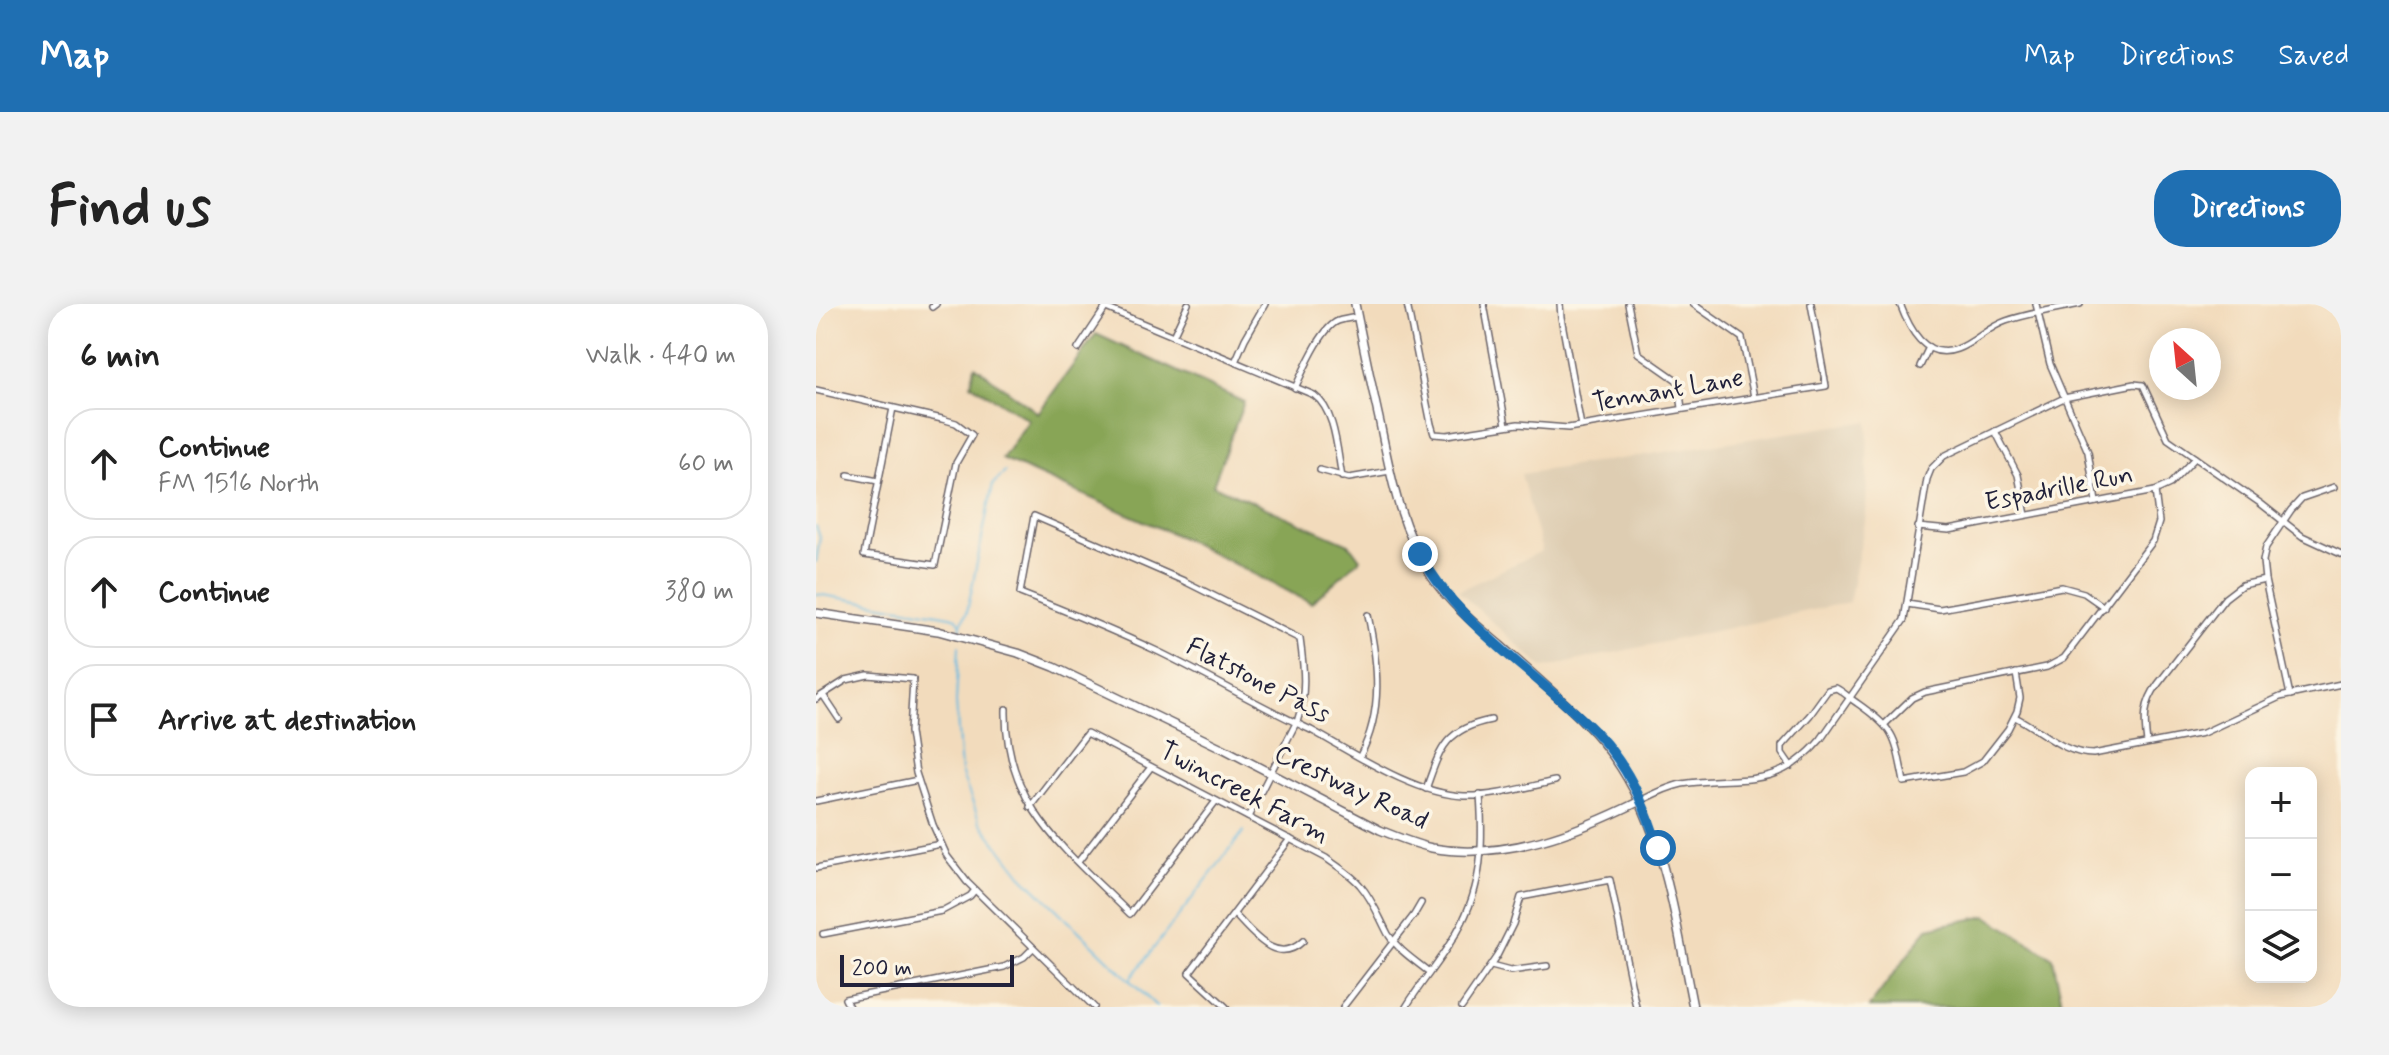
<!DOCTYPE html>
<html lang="en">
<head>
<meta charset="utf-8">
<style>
	:root { --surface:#fff; --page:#f2f2f2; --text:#222; --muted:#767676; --line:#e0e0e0; --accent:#1f6fb2 }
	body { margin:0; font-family:Mynerve,sans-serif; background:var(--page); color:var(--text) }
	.controls { position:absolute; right:24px; bottom:24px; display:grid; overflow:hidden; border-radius:16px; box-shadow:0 4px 20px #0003 }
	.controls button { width:72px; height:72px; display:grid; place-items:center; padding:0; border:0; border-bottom:2px solid var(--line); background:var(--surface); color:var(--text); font:40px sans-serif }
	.compass { position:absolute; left:1333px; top:24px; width:72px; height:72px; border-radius:50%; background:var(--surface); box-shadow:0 4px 20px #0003; rotate:333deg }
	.scale { position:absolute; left:24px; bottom:20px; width:174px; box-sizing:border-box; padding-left:8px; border:4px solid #22223b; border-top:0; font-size:22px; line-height:28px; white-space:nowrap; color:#22223b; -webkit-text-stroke:6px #fcf5e5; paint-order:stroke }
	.stop { position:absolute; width:24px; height:24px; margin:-18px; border:6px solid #1f6fb2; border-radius:50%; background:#fff }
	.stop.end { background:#1f6fb2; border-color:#fff; box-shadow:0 2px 8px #0008 }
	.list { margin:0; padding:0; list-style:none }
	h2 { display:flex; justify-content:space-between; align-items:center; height:104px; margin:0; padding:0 32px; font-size:34px }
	h2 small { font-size:26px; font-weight:400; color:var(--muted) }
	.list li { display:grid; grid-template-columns:52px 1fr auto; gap:24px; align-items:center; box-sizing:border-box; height:112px; margin:0 16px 16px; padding:0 16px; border:2px solid var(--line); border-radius:32px }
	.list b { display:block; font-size:30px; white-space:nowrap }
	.list p { margin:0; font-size:26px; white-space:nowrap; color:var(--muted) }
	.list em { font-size:26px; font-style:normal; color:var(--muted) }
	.icon { flex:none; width:44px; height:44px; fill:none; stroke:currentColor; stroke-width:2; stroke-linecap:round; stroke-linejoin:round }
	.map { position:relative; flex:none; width:1525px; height:703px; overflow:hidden; border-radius:32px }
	header { display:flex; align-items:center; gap:48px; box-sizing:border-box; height:112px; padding:0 40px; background:var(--accent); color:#fff }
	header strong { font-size:38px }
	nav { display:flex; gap:44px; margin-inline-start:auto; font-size:28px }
	.intro { display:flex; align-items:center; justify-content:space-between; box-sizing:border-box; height:192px; padding:0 48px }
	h1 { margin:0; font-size:56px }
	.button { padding:20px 36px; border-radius:32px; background:var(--accent); color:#fff; font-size:28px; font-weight:700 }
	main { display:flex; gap:48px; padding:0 48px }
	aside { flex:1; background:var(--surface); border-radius:32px; box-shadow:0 4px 20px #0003 }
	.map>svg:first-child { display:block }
	.built { fill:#decdb2 }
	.forest { fill:#88a557; stroke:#556449; stroke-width:2 }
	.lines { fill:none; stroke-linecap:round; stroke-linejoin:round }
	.stream { stroke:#64b9e0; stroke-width:2 }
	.street-casing { stroke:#6b6368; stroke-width:8 }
	.secondary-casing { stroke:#6b6368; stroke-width:10 }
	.street { stroke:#fff; stroke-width:5 }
	.secondary { stroke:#fff; stroke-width:7 }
	.route { stroke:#1f6fb2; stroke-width:10 }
	.labels { text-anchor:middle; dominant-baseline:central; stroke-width:7; stroke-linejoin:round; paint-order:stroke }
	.street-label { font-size:26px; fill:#22223b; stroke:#fcf5e5 }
</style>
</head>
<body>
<header>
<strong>Map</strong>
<nav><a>Map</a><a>Directions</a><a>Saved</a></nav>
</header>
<div class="intro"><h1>Find us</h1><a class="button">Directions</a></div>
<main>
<aside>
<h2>6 min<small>Walk · 440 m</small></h2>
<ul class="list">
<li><svg class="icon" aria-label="ahead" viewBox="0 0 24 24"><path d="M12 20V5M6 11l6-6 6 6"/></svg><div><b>Continue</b><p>FM 1516 North</p></div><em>60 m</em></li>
<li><svg class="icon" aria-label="ahead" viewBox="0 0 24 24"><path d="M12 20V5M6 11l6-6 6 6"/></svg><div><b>Continue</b></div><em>380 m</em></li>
<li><svg class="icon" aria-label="arrive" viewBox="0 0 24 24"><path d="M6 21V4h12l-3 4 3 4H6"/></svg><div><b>Arrive at destination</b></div></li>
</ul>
</aside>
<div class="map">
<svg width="1525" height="703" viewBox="0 0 1525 703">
	<rect width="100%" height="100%" fill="#fcf5e5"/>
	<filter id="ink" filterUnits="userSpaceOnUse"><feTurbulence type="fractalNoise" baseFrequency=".0125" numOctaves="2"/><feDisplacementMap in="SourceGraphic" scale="16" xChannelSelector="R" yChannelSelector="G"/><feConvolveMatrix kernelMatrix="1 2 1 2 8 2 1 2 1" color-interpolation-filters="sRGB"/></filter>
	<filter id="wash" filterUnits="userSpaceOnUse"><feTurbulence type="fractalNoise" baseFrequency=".006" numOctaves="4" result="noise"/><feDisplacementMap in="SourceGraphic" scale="32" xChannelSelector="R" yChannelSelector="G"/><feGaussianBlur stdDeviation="1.8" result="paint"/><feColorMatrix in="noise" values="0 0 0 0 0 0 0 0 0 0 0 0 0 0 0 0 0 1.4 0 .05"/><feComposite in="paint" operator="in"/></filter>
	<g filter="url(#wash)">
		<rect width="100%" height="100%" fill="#f2dbbc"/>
		<!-- built -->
		<path class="built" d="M1052 117 1050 213 1033 298 727 364 642 287 726 247 705 170Z"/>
		<!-- forest -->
		<g class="forest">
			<path d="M280 30 428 98 397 181 533 240 544 255 541 258 495 299 373 237 186 155 213 116 155 80 159 62 222 109Z"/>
			<path d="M1171 612 1237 654 1247 703H1053L1112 624Z"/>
		</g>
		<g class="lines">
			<!-- stream -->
			<g class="stream">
				<path d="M0 222 4 233 0 258"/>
				<path d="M0 290 135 312 141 314 145 320 144 326"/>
				<path d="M145 320 151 308 177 180 189 168"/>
				<path d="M143 342 140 398 145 468 164 518 205 571 341 703"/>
				<path d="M314 675 428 527"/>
			</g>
		</g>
	</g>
	<g filter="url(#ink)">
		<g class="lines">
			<!-- street casing -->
			<g class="street-casing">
				<g id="street">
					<path d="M591 0 615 120 618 130 631 131 702 120 752 124 1010 82 995 0"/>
					<path d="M668 0 690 121"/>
					<path d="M744 0 745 13 765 122"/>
					<path d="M812 0 822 49 862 77 866 104"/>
					<path d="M877 0 926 34 938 93"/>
					<path d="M1084 0C1093 24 1109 57 1141 45 1158 39 1172 23 1190 17 1214 9 1240 5 1264 0"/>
					<path d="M1220 0 1234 60 1272 148 1280 198"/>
					<path d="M116 3 120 0"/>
					<path d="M290 4 498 91C520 107 521 148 526 173"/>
					<path d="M357 32 372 0"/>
					<path d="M262 45 292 0"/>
					<path d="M419 58 429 35 449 0"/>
					<path d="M1104 62 1113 43"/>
					<path d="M479 84C487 68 505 24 522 17 528 15 535 14 541 13"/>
					<path d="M0 86 126 115 140 119 156 131 140 159 119 261 48 251 77 104"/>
					<path d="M1179 127 1202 171 1210 211"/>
					<path d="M504 166 533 174 574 167"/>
					<path d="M32 171 62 177"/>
					<path d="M1102 223 1133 226 1339 187 1354 180 1379 154"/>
					<path d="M1091 300 1124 305 1246 283 1268 289 1288 303"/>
					<path d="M7 391 23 415"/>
					<path d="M1474 391 1449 276 1447 257 1450 243 1475 206 1486 194 1518 183"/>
					<path d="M0 395 30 376 52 371 97 375 94 428 100 469 117 521 131 552 151 578 278 703"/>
					<path d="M190 405C188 502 251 547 314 610L400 497"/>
					<path d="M1199 413C1225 426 1248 450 1277 450L1387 429 1464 393 1525 380"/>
					<path d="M1069 420 1096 394 1109 388 1231 363 1248 354 1337 237 1343 218 1339 187"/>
					<path d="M1331 439C1328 416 1327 400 1342 380L1409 294 1426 281 1449 276"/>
					<path d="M544 452C568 407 562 359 552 311"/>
					<path d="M975 462 966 449V442L994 411 1012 386 1020 384C1028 388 1033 394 1041 399 1080 426 1079 433 1088 478L1147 468 1167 457 1192 425 1201 407 1204 394 1200 369"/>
					<path d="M610 485C624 445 629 425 675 416"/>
					<path d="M0 497 102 476"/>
					<path d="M824 497C838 490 851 483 866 480 925 470 959 489 1005 435L1088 316 1111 175 1115 165 1128 152 1248 94 1318 80 1327 81 1352 135 1444 199 1486 232 1525 250"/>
					<path d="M214 503 271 429 510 554C522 563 535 570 544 581 557 596 563 613 572 630 582 646 598 656 613 668"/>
					<path d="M432 513 480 419 481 418C491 389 488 364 484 335L368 277 218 212 204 289C250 307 296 326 341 347 393 372 443 402 495 426 539 450 598 490 648 492 678 493 710 483 739 477"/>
					<path d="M262 558 335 463"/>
					<path d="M0 564 125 540"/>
					<path d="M418 610C436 628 460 663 487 637"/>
					<path d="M7 630 126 607 154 592 159 586"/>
					<path d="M675 662 694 667 731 662"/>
					<path d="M33 703 29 695 188 663 208 653 217 644"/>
					<path d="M410 703 373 669 474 535"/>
					<path d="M527 703 598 611 605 599"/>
					<path d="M590 703C604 680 622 659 636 636 666 589 668 546 664 491"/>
					<path d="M646 703 681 652 697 620 705 593 794 576 820 703"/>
				</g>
			</g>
			<!-- secondary casing -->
			<g class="secondary-casing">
				<g id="secondary">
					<path d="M539 0C547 40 555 79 564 119 575 174 584 224 616 273 634 300 659 320 684 341 711 365 739 389 765 415 845 491 856 600 877 703"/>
					<path d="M0 309 122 327 202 349 238 363 408 445 564 526C581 533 598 540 616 544 688 557 762 528 824 497"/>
				</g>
			</g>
			<!-- street -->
			<use href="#street" class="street"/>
			<!-- secondary -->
			<use href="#secondary" class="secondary"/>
		</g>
	</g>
	<g class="lines" filter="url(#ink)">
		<!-- route -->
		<path class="route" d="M604 250C636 311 696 352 747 398 764 413 781 428 795 446 817 474 832 510 842 544"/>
	</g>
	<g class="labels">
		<!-- street labels -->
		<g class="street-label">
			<text transform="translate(852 87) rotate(-10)">Tennant Lane</text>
			<text transform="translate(1243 185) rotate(-11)">Espadrille Run</text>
			<text transform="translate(442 377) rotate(27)">Flatstone Pass</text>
			<text transform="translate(535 484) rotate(25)">Crestway Road</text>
			<text transform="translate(428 489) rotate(28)">Twincreek Farm</text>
		</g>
	</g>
</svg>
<div class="controls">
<button>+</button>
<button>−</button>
<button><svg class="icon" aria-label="layers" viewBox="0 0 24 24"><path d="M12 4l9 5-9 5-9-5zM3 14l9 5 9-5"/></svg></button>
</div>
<svg class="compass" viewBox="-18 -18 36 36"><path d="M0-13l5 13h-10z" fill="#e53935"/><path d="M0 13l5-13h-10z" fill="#767676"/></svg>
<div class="scale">200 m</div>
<div class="stop" style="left:842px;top:544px"></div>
<div class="stop end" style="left:604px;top:250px"></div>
</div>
</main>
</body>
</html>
